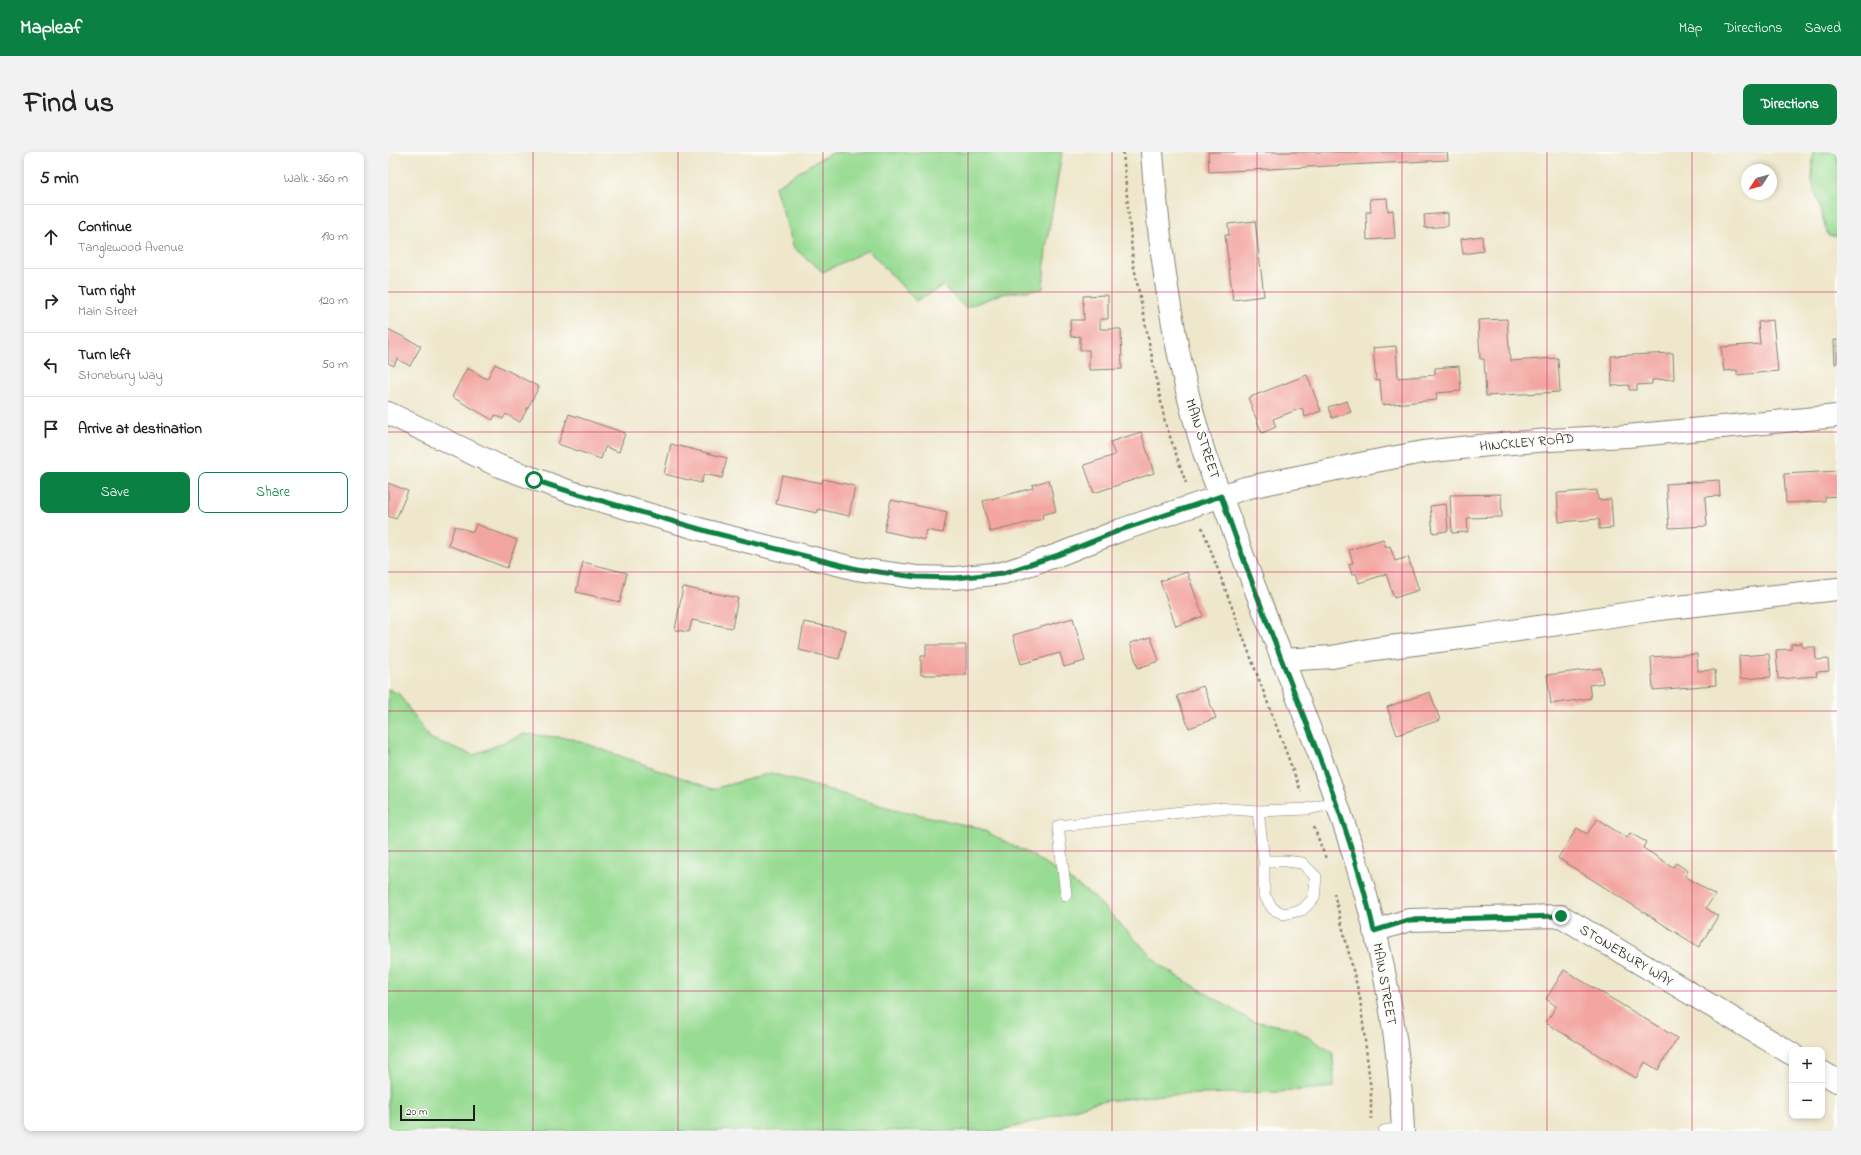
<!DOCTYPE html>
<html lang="en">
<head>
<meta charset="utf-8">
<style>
	:root { --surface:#fff; --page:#f2f2f2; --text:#222; --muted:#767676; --line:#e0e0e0; --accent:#0b8043 }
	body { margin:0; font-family:"Indie Flower",sans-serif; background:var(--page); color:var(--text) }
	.controls { position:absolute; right:12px; bottom:12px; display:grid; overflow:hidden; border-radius:8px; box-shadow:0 2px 6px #0003 }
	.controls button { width:36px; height:36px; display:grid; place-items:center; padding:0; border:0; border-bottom:1px solid var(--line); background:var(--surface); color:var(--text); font:20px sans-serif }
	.compass { position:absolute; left:1353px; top:12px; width:36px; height:36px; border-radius:50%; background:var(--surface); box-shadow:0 2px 6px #0003; rotate:234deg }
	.scale { position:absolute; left:12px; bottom:10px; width:75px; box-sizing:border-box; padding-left:4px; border:2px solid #1c1c1c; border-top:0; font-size:11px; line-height:14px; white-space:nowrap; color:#1c1c1c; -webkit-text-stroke:3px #fdfcf7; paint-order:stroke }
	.stop { position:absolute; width:12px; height:12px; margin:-9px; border:3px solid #0b8043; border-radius:50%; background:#fff }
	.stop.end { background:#0b8043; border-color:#fff; box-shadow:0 1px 4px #0008 }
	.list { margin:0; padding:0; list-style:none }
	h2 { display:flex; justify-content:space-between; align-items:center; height:52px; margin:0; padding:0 16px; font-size:17px }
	h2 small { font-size:13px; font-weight:400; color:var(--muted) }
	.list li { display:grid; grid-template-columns:26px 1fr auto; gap:12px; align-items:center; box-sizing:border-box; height:64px; padding:0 16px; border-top:1px solid var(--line) }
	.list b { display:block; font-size:15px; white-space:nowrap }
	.list p { margin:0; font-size:13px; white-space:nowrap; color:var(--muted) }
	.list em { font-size:13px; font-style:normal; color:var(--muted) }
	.actions { display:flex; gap:8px; padding:12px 16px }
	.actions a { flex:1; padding:9px 0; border:1px solid var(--accent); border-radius:8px; text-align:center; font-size:14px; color:var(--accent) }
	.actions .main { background:var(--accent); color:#fff }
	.icon { flex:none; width:22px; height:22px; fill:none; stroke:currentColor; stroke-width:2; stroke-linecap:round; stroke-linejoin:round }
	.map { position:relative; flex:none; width:1449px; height:979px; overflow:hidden; border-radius:8px }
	header { display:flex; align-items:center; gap:24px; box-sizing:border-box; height:56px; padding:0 20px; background:var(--accent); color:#fff }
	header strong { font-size:19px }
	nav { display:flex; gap:22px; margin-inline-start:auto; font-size:14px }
	.intro { display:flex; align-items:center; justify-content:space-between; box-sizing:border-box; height:96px; padding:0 24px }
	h1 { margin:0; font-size:28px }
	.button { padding:10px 18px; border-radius:8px; background:var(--accent); color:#fff; font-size:14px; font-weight:700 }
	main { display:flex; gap:24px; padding:0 24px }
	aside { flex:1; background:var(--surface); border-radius:8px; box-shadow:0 2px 6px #0003 }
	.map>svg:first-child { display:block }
	.green { fill:#98db93; stroke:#5a7c58 }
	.building { fill:#f3a6a1 }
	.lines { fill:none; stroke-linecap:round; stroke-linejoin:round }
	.lane-casing { stroke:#858274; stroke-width:12 }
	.street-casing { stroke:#858274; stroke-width:24 }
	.secondary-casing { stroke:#858274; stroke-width:24 }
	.path { stroke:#858274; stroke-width:2.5; stroke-dasharray:3 3; stroke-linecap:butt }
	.lane { stroke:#fff; stroke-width:11 }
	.street { stroke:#fff; stroke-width:22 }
	.secondary { stroke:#fff; stroke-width:22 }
	.route { stroke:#0b8043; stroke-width:5 }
	.grid { fill:none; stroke:#c2185b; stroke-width:1; stroke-opacity:0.55 }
	.labels { text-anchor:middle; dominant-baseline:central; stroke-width:3; stroke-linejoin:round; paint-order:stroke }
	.street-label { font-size:14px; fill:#1c1c1c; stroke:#fdfcf7 }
</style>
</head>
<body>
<header>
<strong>Mapleaf</strong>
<nav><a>Map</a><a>Directions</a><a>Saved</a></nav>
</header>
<div class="intro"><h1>Find us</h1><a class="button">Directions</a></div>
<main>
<aside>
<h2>5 min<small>Walk · 360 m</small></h2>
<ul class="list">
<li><svg class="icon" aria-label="ahead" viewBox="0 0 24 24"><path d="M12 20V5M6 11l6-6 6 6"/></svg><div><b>Continue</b><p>Tanglewood Avenue</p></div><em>190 m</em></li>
<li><svg class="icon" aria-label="right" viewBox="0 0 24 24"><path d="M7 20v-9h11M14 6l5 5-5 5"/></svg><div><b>Turn right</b><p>Main Street</p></div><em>120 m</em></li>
<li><svg class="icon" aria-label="left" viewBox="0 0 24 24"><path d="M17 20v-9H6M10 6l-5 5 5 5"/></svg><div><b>Turn left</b><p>Stonebury Way</p></div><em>50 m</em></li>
<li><svg class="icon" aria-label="arrive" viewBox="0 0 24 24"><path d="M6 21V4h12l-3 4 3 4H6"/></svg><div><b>Arrive at destination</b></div></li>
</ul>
<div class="actions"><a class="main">Save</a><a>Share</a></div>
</aside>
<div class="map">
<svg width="1449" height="979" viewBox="0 0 1449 979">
	<rect width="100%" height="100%" fill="#fdfcf7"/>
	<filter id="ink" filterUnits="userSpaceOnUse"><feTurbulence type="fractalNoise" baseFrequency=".025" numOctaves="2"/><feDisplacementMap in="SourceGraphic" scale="8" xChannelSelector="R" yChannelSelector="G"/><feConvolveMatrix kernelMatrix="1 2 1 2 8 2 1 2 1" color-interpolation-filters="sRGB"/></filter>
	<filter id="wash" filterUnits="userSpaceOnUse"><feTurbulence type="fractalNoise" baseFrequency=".012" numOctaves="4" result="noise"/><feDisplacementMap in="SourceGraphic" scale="16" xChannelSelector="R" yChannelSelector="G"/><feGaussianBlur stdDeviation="0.9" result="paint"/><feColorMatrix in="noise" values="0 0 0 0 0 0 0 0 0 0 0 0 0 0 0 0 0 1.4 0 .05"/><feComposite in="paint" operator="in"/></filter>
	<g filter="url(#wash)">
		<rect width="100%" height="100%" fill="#eee7cc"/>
		<!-- green -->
		<g class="green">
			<path d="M447 0H674L658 96 655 137 613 142 577 156 555 134 528 149 480 98 435 120 406 96 387 35 430 8Z"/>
			<path d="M1425 0H1449V84H1440L1424 29Z"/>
			<path d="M0 537 11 542 41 586 86 603 135 582 182 586 325 637 383 621 502 656 591 676 647 705 705 744 773 814 864 869 906 876 945 901 946 935 891 940 774 943 709 950 614 979H0Z"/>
		</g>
		<g id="blocks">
			<!-- building -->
			<g class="building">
				<path d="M820 0H1059L1060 8 821 20Z"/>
				<path d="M999 46 1000 59 1005 58 1007 86 979 88 978 60H983L982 47Z"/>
				<path d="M1060 61V74L1037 76 1036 63Z"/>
				<path d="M867 69 876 144 845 148 837 83H841L840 72Z"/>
				<path d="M1094 84 1095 99 1075 102 1073 87Z"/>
				<path d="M720 143V167H712V177H733L734 217 701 218V198H692V184L683 185 682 168H696L695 144Z"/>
				<path d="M1119 167 1122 209 1170 206 1172 240 1098 244 1096 207H1092L1090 168Z"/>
				<path d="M1385 168 1390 219 1349 223V218L1336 219 1333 195 1372 192 1370 170Z"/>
				<path d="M0 177 33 194 22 214 9 207 6 214 0 211Z"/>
				<path d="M1446 188H1449V211L1447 212Z"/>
				<path d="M1008 194 1010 226 1047 223V216L1071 214 1073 239 1048 241 1049 248 994 253 992 228 988 229 985 196Z"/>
				<path d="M1285 201 1286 227 1264 228V232L1249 233V238H1241V233L1224 234 1223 204Z"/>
				<path d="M107 212 151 235 132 270 118 262 115 267 107 263 105 268 64 245 79 216 99 227Z"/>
				<path d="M919 223 933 259 917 265 914 256 885 267 888 275 874 281 860 246Z"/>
				<path d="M959 249 963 260 944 266 940 255Z"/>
				<path d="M181 262 237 281 231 300 217 295 213 307 170 292Z"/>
				<path d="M753 280 766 321 706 341 696 313 727 303 722 290Z"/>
				<path d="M283 292 339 306 334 326 316 322 313 331 276 322Z"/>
				<path d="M1449 319V344L1437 345V349L1398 351 1396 322Z"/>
				<path d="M394 323 434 331 435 327 467 334 461 364 430 357 429 361 388 352Z"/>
				<path d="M661 328 668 359 654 363 655 367 602 380 595 349 645 336 644 333Z"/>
				<path d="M1331 328 1332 344 1317 345 1319 374 1281 376 1278 332Z"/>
				<path d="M0 331 20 339 8 367 0 364Z"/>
				<path d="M1209 338 1210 348 1223 347 1225 376 1211 377V367L1171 370 1169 341Z"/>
				<path d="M1113 342 1114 365 1079 366 1080 380 1064 381 1062 343Z"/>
				<path d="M503 348 559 360 555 381 539 378 537 388 496 379Z"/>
				<path d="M1058 352 1060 379 1045 381 1042 354Z"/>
				<path d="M88 372 129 388 119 416 60 393 67 374 85 380Z"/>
				<path d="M995 387 998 395 1002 394 1007 409 1020 405 1031 438 1006 446 998 422 971 431 968 421 964 423 961 412 965 411 961 398Z"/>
				<path d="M195 410 239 421 232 450 188 440Z"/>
				<path d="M799 420 815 464 788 474 772 429Z"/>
				<path d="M295 435 350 446 344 476 304 468 301 480 287 478Z"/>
				<path d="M685 466 697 509 676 515 672 501 633 512 625 483Z"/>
				<path d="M416 470 458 478 451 507 411 498Z"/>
				<path d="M763 485 771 509 750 516 742 491Z"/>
				<path d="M1414 491V495H1427L1428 508 1440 507 1441 519 1428 520 1429 524 1390 527 1388 498 1403 497V492Z"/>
				<path d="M538 493H578V523H533V504H538Z"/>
				<path d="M1309 502 1310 519 1327 518 1328 533 1265 538 1263 505Z"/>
				<path d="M1381 502 1383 525 1352 527 1351 504Z"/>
				<path d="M1213 516 1215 531 1201 533 1203 546 1163 552 1159 523Z"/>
				<path d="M815 534 828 566 801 576 789 544Z"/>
				<path d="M1042 540 1052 568 1009 583 999 555Z"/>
				<path d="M1209 667 1239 686 1242 681 1258 690 1255 696 1285 715 1288 711 1300 719 1297 724 1327 743 1318 756 1330 764 1311 795 1170 706 1189 676 1199 682Z"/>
				<path d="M1176 818 1289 886 1270 918 1257 910 1248 926 1158 871 1168 854 1158 847Z"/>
			</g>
		</g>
	</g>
	<g filter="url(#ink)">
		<use href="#blocks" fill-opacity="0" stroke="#858274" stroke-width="1"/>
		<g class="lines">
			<!-- lane casing -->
			<g class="lane-casing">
				<g id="lane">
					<path d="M870 659 876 709V743L885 757 896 762 914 758 926 746 928 725 914 711 897 709H876"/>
					<path d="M678 743 670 674 829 656 870 659 919 657 948 651"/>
					<path d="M996 979 1015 976"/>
				</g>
			</g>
			<!-- street casing -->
			<g class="street-casing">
				<g id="street">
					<path d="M0 261 111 314 183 340 322 380 469 417 528 425 567 426 615 421 670 403 733 378 857 336 982 310 1035 300 1101 293 1161 288 1239 284 1449 264"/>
					<path d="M894 508 944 505 986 497 1090 484 1263 458 1449 437"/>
					<path d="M986 779 1021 768 1173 764 1404 902"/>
					<path d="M1434 920 1449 929"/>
				</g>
			</g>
			<!-- secondary casing -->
			<g class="secondary-casing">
				<path id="secondary" d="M764 0C771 97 784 193 812 287 819 313 831 338 840 363 881 480 933 594 969 713 995 797 1012 891 1015 979"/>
			</g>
			<!-- path -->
			<g class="path">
				<path d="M735 0 745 110 777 270 798 331"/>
				<path d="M814 375 913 640"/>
				<path d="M926 675 938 707"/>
				<path d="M946 741 972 846 983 939V967"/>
			</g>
			<!-- lane -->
			<use href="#lane" class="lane"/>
			<!-- street -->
			<use href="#street" class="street"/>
			<!-- secondary -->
			<use href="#secondary" class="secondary"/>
		</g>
	</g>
	<g class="lines" filter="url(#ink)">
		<!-- route -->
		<path class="route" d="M146 328 183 340 322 380 469 417 528 425 567 426 616 421 670 403 733 378 833 344C856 410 881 476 907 542 937 619 968 698 986 779L1021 768 1173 764"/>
	</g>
	<!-- grid -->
	<path class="grid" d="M145 0V979M290 0V979M435 0V979M580 0V979M724 0V979M869 0V979M1014 0V979M1159 0V979M1304 0V979M0 140H1449M0 280H1449M0 420H1449M0 559H1449M0 699H1449M0 839H1449"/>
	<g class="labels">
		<!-- street labels -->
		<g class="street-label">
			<text transform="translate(814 287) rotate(72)">MAIN STREET</text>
			<text transform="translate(1139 291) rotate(-5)">HINCKLEY ROAD</text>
			<text transform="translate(1238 804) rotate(31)">STONEBURY WAY</text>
			<text transform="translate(996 832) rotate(80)">MAIN STREET</text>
		</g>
	</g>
</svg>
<div class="controls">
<button>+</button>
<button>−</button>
</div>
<svg class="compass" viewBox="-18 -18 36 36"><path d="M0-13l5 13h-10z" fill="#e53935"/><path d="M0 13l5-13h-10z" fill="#767676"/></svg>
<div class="scale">20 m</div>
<div class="stop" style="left:146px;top:328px"></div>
<div class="stop end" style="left:1173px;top:764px"></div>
</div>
</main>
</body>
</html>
